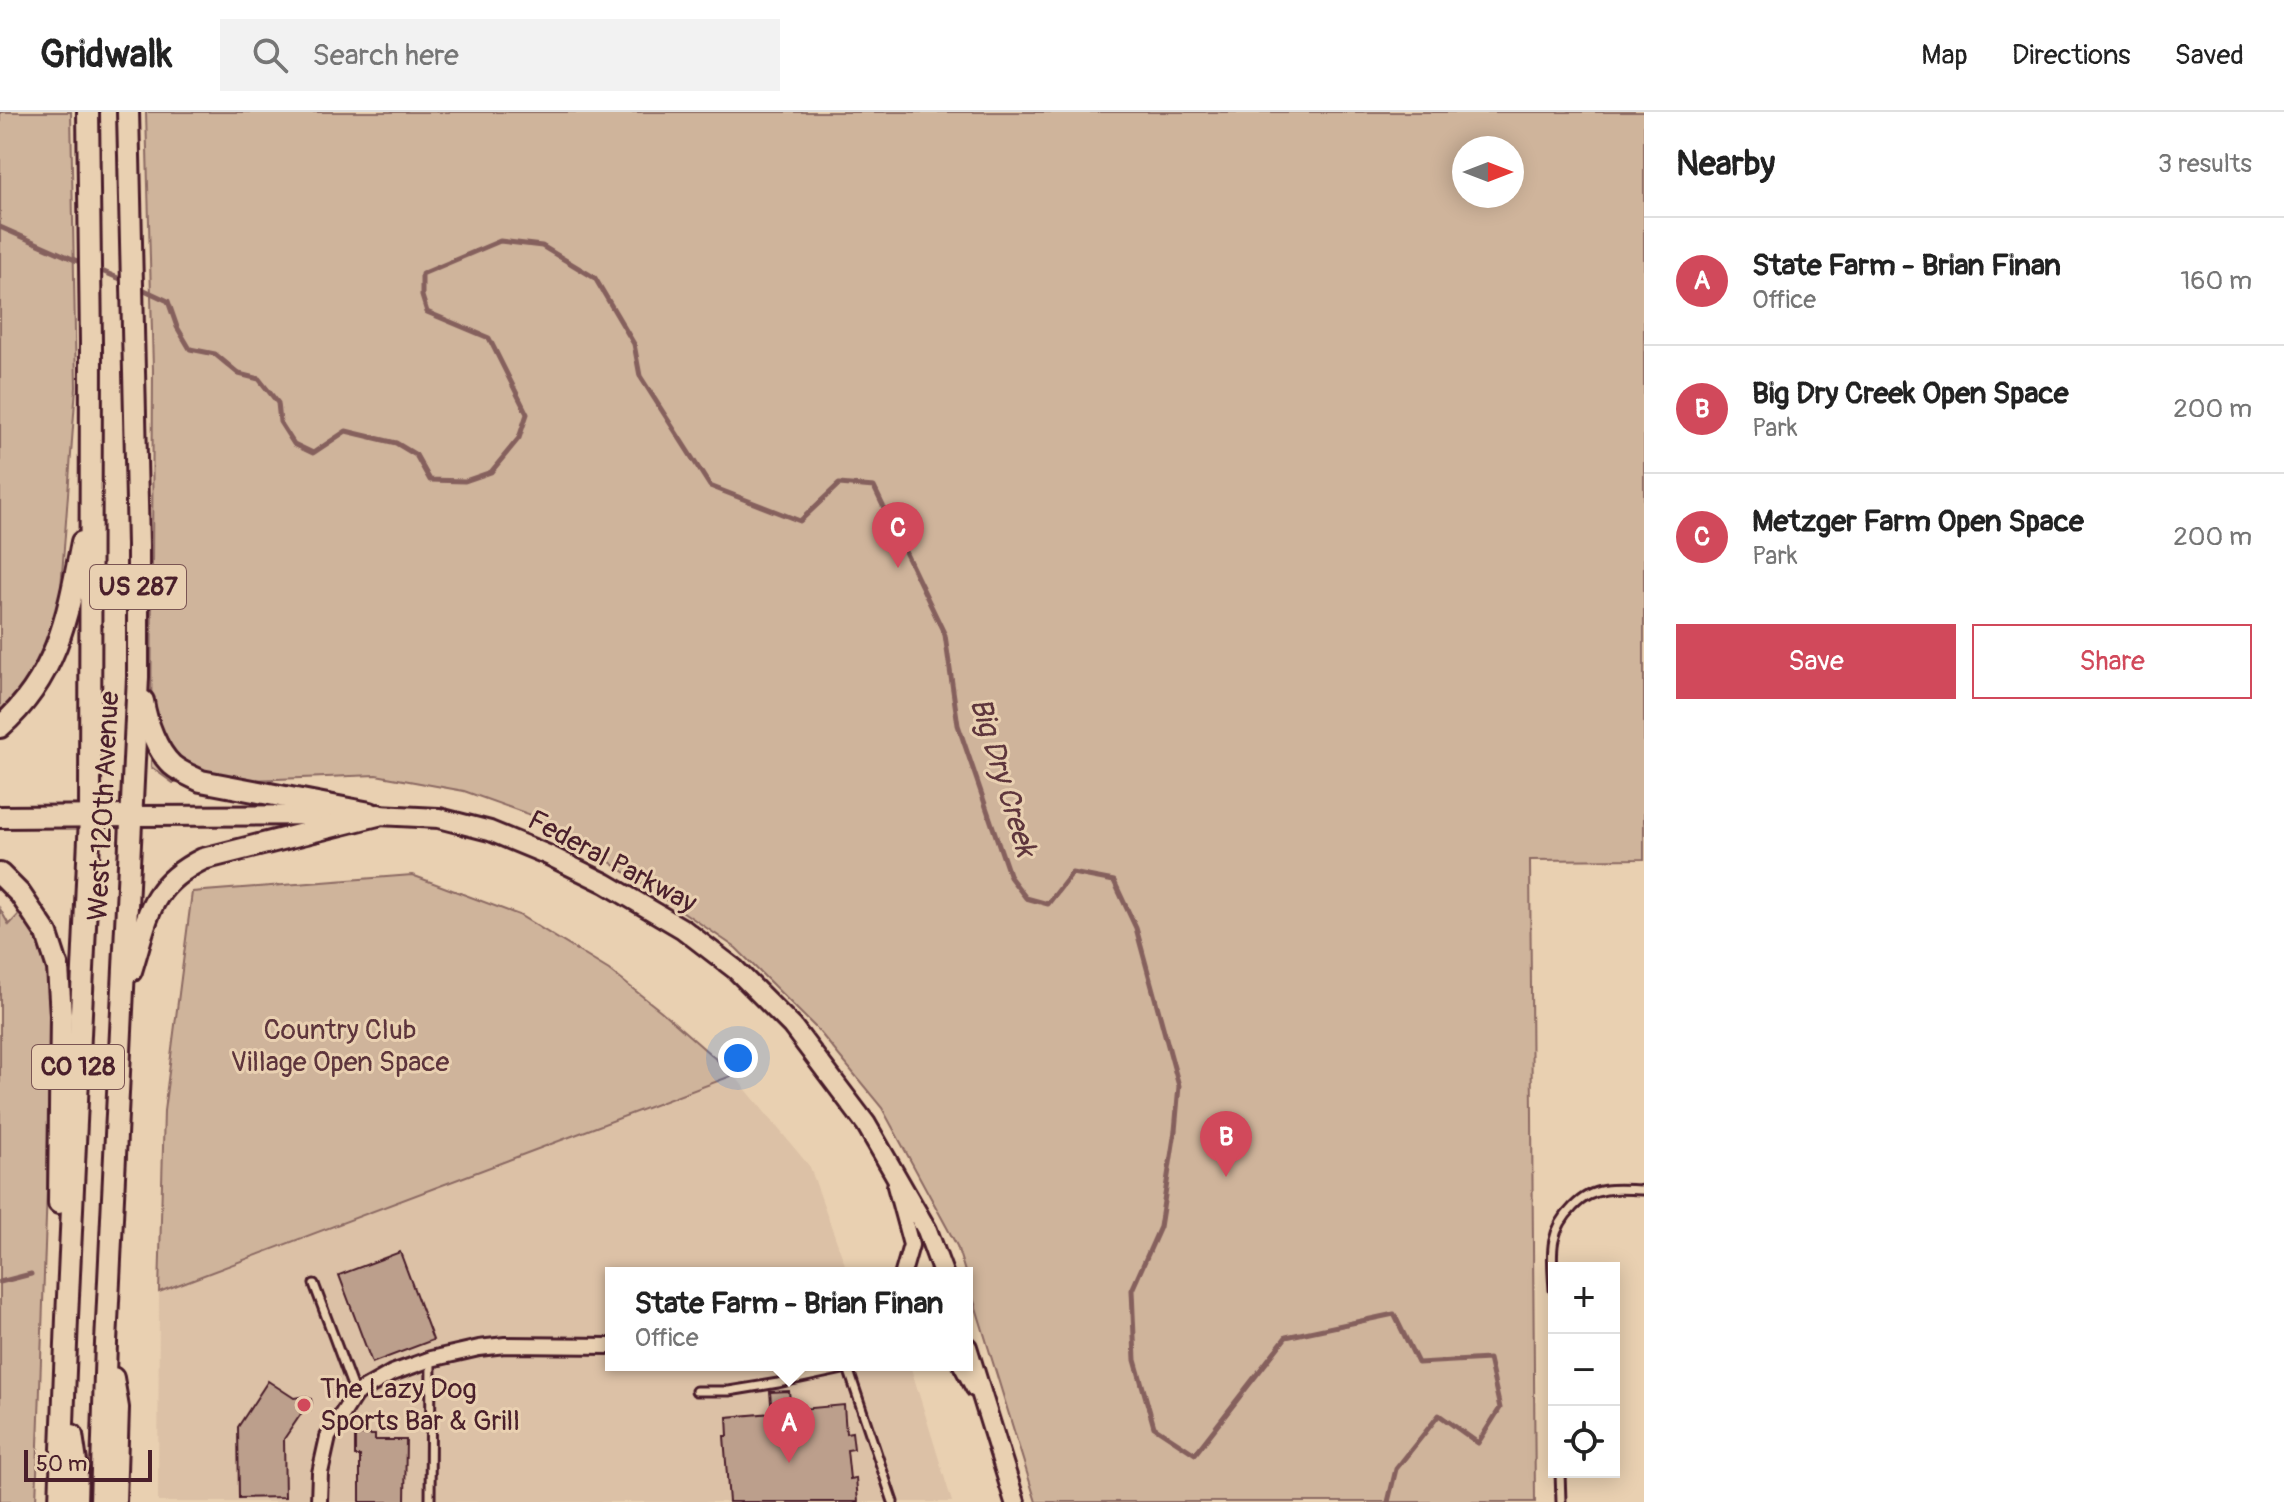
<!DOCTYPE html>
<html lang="en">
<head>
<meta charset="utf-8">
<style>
	:root { --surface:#fff; --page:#f2f2f2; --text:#222; --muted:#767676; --line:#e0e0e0; --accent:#d1495b }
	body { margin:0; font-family:Pangolin,sans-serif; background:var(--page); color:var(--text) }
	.controls { position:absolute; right:24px; bottom:24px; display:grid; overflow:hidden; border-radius:0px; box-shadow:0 4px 20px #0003 }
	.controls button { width:72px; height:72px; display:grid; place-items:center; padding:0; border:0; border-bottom:2px solid var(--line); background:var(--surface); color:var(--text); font:40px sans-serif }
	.compass { position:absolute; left:1452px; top:24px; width:72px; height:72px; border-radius:50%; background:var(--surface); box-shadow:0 4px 20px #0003; rotate:90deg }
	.scale { position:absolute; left:24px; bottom:20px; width:128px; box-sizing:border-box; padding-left:8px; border:4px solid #4a1f2b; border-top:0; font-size:22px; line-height:28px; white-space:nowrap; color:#4a1f2b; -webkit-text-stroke:6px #e9d0b1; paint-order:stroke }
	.you { position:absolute; left:738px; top:946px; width:28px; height:28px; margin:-20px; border:6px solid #fff; border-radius:50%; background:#1a73e8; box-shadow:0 0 0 12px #1a73e833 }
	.badge { display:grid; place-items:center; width:52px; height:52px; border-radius:50%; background:var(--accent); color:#fff; font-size:26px; font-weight:700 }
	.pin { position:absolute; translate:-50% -66px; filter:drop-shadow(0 2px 4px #0008) }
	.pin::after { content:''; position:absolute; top:42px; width:28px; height:24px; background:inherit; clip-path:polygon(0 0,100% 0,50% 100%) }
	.popup { position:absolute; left:605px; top:1155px; width:368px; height:104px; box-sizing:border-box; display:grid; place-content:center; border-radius:0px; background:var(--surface); filter:drop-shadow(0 2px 6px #0005); font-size:26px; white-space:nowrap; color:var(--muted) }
	.popup b { font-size:30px; color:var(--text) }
	.popup::after { content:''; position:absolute; left:50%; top:100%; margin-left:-16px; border:16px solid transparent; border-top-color:var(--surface) }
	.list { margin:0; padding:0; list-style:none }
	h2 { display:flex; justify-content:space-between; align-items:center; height:104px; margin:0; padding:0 32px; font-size:34px }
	h2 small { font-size:26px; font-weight:400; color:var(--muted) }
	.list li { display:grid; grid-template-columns:52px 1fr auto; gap:24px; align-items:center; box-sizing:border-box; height:128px; padding:0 32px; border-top:2px solid var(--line) }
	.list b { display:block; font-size:30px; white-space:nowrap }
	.list p { margin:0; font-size:26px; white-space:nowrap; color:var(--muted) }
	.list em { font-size:26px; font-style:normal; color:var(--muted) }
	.actions { display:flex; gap:16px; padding:24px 32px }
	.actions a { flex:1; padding:18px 0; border:2px solid var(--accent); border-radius:0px; text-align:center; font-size:28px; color:var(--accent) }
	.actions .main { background:var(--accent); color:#fff }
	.icon { flex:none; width:44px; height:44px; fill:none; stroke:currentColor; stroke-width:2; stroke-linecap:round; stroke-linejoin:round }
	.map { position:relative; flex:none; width:1644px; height:1390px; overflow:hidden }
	header { display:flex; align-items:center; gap:48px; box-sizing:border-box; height:112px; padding:0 40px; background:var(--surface); border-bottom:2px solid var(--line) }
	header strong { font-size:38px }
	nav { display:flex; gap:44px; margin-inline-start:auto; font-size:28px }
	.search { width:560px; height:72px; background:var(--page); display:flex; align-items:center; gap:20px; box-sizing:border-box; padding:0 28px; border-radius:0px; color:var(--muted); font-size:30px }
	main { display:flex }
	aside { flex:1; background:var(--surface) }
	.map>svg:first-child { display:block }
	.built { fill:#dcc1a6 }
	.green { fill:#cfb49b; stroke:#8c6a63; stroke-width:2; fill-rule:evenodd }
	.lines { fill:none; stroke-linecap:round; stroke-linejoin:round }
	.stream { stroke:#85605d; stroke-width:5 }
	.building { fill:#bc9f8c; stroke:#4a1f2b; stroke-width:2 }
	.lane-casing { stroke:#4a1f2b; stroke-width:13 }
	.street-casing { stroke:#4a1f2b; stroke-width:20 }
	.secondary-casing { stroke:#4a1f2b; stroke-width:24 }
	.primary-casing { stroke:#4a1f2b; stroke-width:26 }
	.lane { stroke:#e9d0b1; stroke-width:7 }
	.street { stroke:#e9d0b1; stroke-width:14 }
	.secondary { stroke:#e9d0b1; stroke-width:18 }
	.primary { stroke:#e9d0b1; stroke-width:20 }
	.poi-dot { fill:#d1495b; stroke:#e9d0b1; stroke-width:3 }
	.labels { text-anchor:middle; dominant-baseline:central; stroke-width:6; stroke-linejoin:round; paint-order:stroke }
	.shield { fill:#e9d0b1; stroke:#7a5453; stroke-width:2 }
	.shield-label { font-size:26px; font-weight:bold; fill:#4a1f2b }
	.street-label { font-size:28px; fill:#4a1f2b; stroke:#e9d0b1 }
	.park-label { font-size:28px; fill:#5e353c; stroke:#e9d0b1 }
	.poi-label { font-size:28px; fill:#4a1f2b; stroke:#e9d0b1; text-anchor:start }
	.water-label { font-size:30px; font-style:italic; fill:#5e353c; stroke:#e9d0b1 }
</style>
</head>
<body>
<header>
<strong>Gridwalk</strong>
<div class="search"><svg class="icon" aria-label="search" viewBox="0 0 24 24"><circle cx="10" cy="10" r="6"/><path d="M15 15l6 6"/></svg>Search here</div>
<nav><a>Map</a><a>Directions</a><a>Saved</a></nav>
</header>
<main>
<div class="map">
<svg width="1644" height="1390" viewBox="0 0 1644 1390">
	<rect width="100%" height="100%" fill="#e9d0b1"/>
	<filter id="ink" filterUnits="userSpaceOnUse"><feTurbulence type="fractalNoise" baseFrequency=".0125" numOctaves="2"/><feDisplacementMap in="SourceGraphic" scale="16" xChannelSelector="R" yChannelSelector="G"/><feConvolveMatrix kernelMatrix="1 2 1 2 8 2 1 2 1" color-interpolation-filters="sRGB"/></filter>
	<g filter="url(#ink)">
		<!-- built -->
		<path class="built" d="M734 963 810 1055 848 1161H611V1253H910L952 1390H158L159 1180Z"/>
		<!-- green -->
		<g class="green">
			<path d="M0 0H71L76 275 61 476 52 521 31 567 0 602Z"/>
			<path d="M146 0H1644V747L1530 748 1535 1390H1036L957 1134 882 996 818 918 736 836 607 748 539 706 464 679 376 663 173 671 151 655 153 257ZM1464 36H1512V84H1464Z"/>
			<path d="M412 763 519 803 609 858 661 899 734 963 159 1180 164 999 192 780Z"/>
			<path d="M0 797 9 813 22 799 37 828 50 871 47 1077 36 1390H0Z"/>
		</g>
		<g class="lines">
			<!-- stream -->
			<g class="stream">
				<path d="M0 115 84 152"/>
				<path d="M97 157 125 169"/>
				<path d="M138 175 168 189 177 215 190 237 215 242 239 262 259 267 278 291 280 310 294 332 313 341 346 319 396 331 416 343 430 368 465 369 491 360 519 326 527 302 489 226 427 200 422 184V162L500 129 542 134 595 166 634 232 640 264 710 374 800 409 839 372 874 375 945 523 958 613 1010 765 1026 786 1048 792 1072 761 1114 769 1136 816 1179 974 1175 1019 1160 1115 1132 1178 1135 1248 1154 1315 1195 1342 1286 1225 1394 1202 1418 1251 1489 1247 1500 1296 1478 1331 1439 1303 1396 1357 1388 1390"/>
				<path d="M0 1170 31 1162"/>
			</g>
		</g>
		<!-- building -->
		<g class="building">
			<path d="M400 1140 433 1228 372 1251 339 1163Z"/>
			<path d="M268 1269 294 1286 306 1284 311 1287 312 1292 310 1298 303 1299 284 1327 285 1385 239 1386 238 1315Z"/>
			<path d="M789 1279 791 1298 844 1293 846 1321 852 1320 854 1337 847 1338 850 1367 856 1366 858 1390H729L724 1324H728L727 1305 772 1301 770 1280Z"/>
			<path d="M355 1323H375V1328H406L405 1390H360V1344H355Z"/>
		</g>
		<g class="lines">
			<!-- lane casing -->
			<g class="lane-casing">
				<g id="lane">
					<path d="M314 1172 355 1282"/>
					<path d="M1554 1178C1552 1144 1547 1121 1573 1095 1583 1085 1592 1080 1606 1078 1618 1076 1632 1078 1644 1078"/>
					<path d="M696 1279H729L778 1271 848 1256 893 1390"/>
					<path d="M1560 1360 1561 1390"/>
					<path d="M430 1390 431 1247"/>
				</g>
			</g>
			<!-- street casing -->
			<g class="street-casing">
				<g id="street">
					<path d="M895 1074 911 1133 903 1161"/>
					<path d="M961 1253 974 1277"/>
					<path d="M319 1390 320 1361 328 1325 355 1282 392 1261 431 1247 479 1236 505 1233 611 1234"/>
				</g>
			</g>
			<!-- secondary casing -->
			<g class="secondary-casing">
				<g id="secondary">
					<path d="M131 704 378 703 439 706 490 719 548 743 605 771 683 817 735 857 792 914 866 1012 927 1118 943 1161"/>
					<path d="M967 1235 1015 1390"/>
				</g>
			</g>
			<!-- primary casing -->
			<g class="primary-casing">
				<g id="primary">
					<path d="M143 589C146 610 157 639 172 653 180 660 191 664 201 669L370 701"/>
					<path d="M0 615C58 564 68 502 82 430"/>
					<path d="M0 705 131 704"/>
					<path d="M0 762 20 782 47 822 58 856 61 903 59 1091"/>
					<path d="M131 859C148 805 148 774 203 747L378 703"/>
					<path d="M113 1266 118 1296 115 1390"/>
					<path d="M72 1323 77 1357 76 1390"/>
					<path d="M60 1390 67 1206 90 705 91 230 88 0"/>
					<path d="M101 1390 106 1231 138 565V433L128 0"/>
				</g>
			</g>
			<!-- lane -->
			<use href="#lane" class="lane"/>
			<!-- street -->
			<use href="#street" class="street"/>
			<!-- secondary -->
			<use href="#secondary" class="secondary"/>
			<!-- primary -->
			<use href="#primary" class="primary"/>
		</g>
	</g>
	<!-- markers -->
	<circle class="poi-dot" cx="304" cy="1293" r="8"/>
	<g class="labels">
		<!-- shield labels -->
		<g class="shield">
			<rect x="90" y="453" width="96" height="44" rx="6"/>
			<rect x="32" y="933" width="92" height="44" rx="6"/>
		</g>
		<g class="shield-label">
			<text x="138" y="475">US 287</text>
			<text x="78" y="955">CO 128</text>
		</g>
		<!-- street labels -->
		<g class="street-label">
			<text transform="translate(104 694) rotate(-87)">West 120th Avenue</text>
			<text transform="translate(612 750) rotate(28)">Federal Parkway</text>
		</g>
		<!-- park labels -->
		<g class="park-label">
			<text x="340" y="918">Country Club<tspan x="340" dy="32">Village Open Space</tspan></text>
		</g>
		<!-- poi labels -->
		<g class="poi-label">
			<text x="320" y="1277">The Lazy Dog<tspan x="320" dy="32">Sports Bar &amp; Grill</tspan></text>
		</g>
		<!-- water labels -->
		<g class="water-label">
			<text transform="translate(1003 665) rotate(73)">Big Dry Creek</text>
		</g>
	</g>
</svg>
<div class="controls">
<button>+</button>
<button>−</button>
<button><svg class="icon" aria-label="locate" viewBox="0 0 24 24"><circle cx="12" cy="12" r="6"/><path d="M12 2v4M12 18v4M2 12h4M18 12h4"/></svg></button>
</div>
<svg class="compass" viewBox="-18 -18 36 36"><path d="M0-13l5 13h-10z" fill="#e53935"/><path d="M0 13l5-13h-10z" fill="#767676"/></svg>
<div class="scale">50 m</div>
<div class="you"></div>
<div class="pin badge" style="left:789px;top:1351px">A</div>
<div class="popup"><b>State Farm - Brian Finan</b>Office</div>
<div class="pin badge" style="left:1226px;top:1065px">B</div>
<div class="pin badge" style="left:898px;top:456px">C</div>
</div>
<aside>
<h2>Nearby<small>3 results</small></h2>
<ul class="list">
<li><span class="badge">A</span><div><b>State Farm - Brian Finan</b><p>Office</p></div><em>160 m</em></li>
<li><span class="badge">B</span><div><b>Big Dry Creek Open Space</b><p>Park</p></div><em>200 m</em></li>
<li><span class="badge">C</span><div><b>Metzger Farm Open Space</b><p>Park</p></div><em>200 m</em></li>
</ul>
<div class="actions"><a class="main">Save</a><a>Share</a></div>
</aside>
</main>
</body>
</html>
